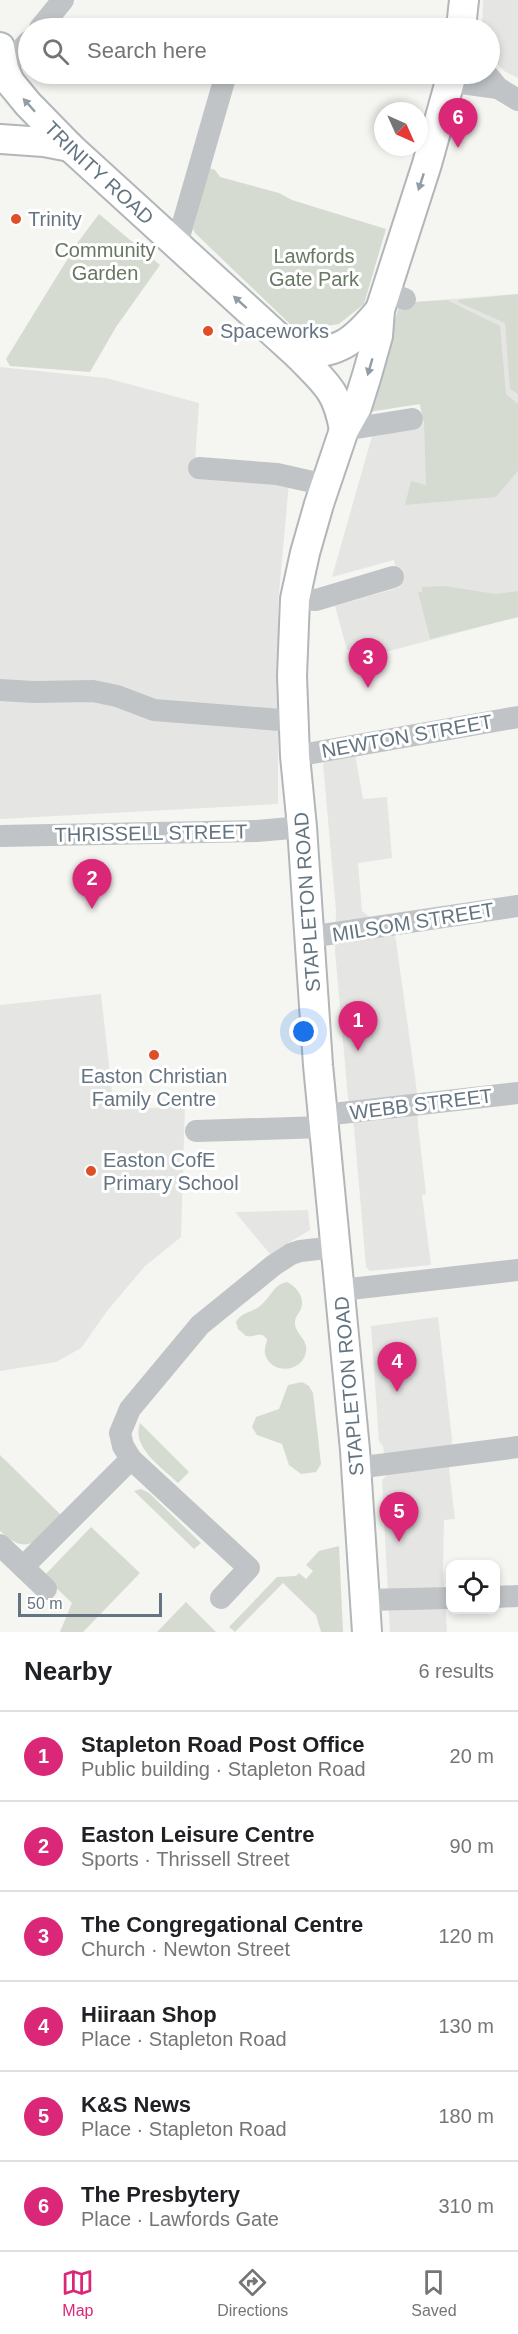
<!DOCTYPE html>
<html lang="en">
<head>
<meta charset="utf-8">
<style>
	:root { --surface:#fff; --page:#f6f6f6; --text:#202124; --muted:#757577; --line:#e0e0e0; --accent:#db2777 }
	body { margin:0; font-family:Helvetica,sans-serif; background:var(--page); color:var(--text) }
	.controls { position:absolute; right:18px; bottom:18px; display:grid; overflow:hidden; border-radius:12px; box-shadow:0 3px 9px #0003 }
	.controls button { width:54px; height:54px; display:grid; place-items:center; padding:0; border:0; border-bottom:2px solid var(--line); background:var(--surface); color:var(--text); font:30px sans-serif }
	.compass { position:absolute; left:374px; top:102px; width:54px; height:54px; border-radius:50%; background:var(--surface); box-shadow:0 3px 9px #0003; rotate:135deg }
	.scale { position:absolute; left:18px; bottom:15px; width:144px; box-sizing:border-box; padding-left:6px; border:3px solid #647581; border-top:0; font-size:16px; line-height:21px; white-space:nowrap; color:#647581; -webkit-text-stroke:4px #fff; paint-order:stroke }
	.you { position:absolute; left:304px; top:1032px; width:21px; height:21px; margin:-15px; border:4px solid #fff; border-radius:50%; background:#1a73e8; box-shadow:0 0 0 9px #1a73e833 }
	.badge { display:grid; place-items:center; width:39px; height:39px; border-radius:50%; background:var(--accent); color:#fff; font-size:20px; font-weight:700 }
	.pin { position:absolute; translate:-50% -50px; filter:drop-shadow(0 2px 3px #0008) }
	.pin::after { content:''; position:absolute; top:32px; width:21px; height:18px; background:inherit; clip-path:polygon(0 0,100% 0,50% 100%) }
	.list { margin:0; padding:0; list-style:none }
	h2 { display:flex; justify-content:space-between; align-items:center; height:78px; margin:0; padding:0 24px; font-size:26px }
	h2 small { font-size:20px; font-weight:400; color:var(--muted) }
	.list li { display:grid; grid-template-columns:39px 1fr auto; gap:18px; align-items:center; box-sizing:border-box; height:90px; padding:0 24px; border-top:2px solid var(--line) }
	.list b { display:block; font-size:22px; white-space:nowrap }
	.list p { margin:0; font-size:20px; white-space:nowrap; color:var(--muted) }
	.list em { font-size:20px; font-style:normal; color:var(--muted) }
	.icon { flex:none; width:33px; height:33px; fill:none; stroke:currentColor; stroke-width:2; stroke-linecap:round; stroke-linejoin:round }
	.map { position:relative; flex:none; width:518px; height:1632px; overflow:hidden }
	.search { position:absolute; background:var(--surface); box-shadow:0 3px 9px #0003; left:18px; right:18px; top:18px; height:66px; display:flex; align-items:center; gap:15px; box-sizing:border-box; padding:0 21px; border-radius:33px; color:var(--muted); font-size:22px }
	.sheet { height:618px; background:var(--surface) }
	nav { display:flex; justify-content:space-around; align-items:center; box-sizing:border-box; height:84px; border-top:2px solid var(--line); background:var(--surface); font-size:16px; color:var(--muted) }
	nav a { display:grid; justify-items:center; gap:3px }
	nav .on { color:var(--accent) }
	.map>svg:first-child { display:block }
	.built { fill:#e5e6e4 }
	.green { fill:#d6dbd2 }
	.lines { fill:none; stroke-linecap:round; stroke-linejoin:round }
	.major-casing { stroke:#b1b6b9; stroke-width:32 }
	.minor { stroke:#c0c4c7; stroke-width:22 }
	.major { stroke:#fff; stroke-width:28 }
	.oneway { fill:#929ea7 }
	.poi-dot { fill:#de4f27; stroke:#fff; stroke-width:2 }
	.labels { text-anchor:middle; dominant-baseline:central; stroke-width:6; stroke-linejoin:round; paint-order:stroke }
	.street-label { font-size:20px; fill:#647581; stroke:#fff }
	.poi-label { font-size:20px; fill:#647581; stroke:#fff; text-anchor:start }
	.park-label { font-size:20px; fill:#677863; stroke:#fff }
</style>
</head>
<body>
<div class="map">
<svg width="518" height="1632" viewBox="0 0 518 1632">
	<rect width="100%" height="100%" fill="#f5f5f1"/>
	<!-- built -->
	<g class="built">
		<path d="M483 0H518V78L504 71 490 56V28H482Z"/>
		<path d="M518 294V617L378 654 375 643 347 650 335 606 400 587 394 560 332 577 374 429 424 423 419 403 368 412 400 303Z"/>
		<path d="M0 367 106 378 199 403 194 477 289 483 278 604V804L0 819Z"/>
		<path d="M355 754 363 799 387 797 392 858 358 863 362 911 395 937 396 941 417 1092 418 1125 426 1194 422 1195 431 1265 370 1271 366 1267 354 1127 348 1098 335 951 336 911 323 763 328 758Z"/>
		<path d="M101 994 114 1110 185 1106 181 1237 145 1266 107 1311 81 1348 56 1362 0 1371V1005Z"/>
		<path d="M308 1210 310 1230 270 1254 235 1212Z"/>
		<path d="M438 1317 452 1439 449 1469 455 1519 444 1520 443 1567 447 1632H390L382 1480 387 1475 383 1446 379 1441 371 1326Z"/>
	</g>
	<!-- green -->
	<g class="green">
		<path d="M209 168 215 170 220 177 279 193 292 200 386 229 364 304 339 324 300 330 294 328 195 233 193 229Z"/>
		<path d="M99 214 160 265 116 327 90 372 10 366 6 359 78 242Z"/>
		<path d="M518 294V394L510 389 505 323 458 302V300Z"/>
		<path d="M447 300 500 326 506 394 518 404V471L496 497 405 505 411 481 426 485 424 423 420 404 368 412 400 303Z"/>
		<path d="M444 586 496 594 518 591V617L430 639 418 592H422V587Z"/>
		<path d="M287 1282C297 1287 305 1297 301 1309 299 1313 295 1317 295 1322 294 1333 309 1340 306 1352 302 1373 271 1375 265 1354 264 1349 266 1345 267 1340 262 1330 254 1338 246 1336L238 1329 236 1322C242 1311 253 1313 261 1305 271 1297 274 1284 287 1282Z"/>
		<path d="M302 1382 309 1386 313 1393 321 1464 316 1472 301 1474 289 1465 282 1444 257 1435 252 1427 256 1417 279 1409 288 1385Z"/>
		<path d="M140 1423 189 1472 178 1483C162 1467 131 1448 140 1423Z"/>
		<path d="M0 1455 63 1517C39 1538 29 1559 0 1531Z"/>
		<path d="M141 1489 149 1493 201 1543 194 1549 134 1491Z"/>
		<path d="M91 1527 140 1573 83 1632H60L72 1603 44 1576Z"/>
		<path d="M339 1546 343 1632H321L316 1615 283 1583 235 1632 229 1627 277 1577 296 1576 299 1573 306 1579 313 1571 306 1565 319 1551Z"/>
		<path d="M186 1602 216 1632H157Z"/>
	</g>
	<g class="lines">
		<!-- major casing -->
		<g class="major-casing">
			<g id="major">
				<path d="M461 28 464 0"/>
				<path id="s1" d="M0 47 4 69 10 82 28 104 70 147 299 356C326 384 337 390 344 430"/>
				<path d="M0 139 44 142 70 147"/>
				<path d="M299 356C342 350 352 344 380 310"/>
				<path d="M367 1632 355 1450 318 1065 302 827 295 756 292 676 295 599 305 553 319 504 344 430 357 407 367 375 378 336 380 310 427 164 452 74"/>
			</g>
		</g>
		<!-- minor -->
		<g class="minor">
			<path d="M40 28 63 0"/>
			<path d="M4 69 28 42"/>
			<path d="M489 77 498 88 518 100"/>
			<path d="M449 85 461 83 498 88"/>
			<path d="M177 244 226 74"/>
			<path d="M386 292 405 299"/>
			<path d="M344 430 412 419"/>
			<path d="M199 468 277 474 326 485"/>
			<path d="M295 599 316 600 393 577"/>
			<path d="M0 690 34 692 93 691 117 696 154 710 294 721"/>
			<path d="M295 756 518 717"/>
			<path d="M0 836 257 831 302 827"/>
			<path d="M309 937 518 906"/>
			<path d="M324 1115 518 1093"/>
			<path d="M196 1131 324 1127"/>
			<path d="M341 1290 518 1270"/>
			<path d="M356 1468 518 1447"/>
			<path d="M0 1545 46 1589"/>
			<path d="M23 1567 131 1459"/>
			<path d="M496 1597 518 1596"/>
			<path d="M221 1598 249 1568 131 1459 123 1446 120 1433 130 1409 200 1325 274 1265 291 1254 300 1251 335 1247"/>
			<path d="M366 1600 450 1598"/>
		</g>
		<!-- major -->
		<use href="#major" class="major"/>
	</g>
	<!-- one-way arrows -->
	<defs><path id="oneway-solid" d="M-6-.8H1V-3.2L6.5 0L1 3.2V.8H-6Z" transform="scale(1.5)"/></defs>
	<g class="oneway">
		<use href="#oneway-solid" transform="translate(29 105) rotate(-132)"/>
		<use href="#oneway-solid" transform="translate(421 182) rotate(108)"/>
		<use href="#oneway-solid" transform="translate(240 302) rotate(-138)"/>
		<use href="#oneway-solid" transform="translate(370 367) rotate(106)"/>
	</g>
	<!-- markers -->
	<g class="poi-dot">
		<circle cx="16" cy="219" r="6"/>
		<circle cx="208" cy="331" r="6"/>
		<circle cx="154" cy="1055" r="6"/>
		<circle cx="91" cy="1171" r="6"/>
	</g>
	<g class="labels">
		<!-- street labels -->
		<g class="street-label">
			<text stroke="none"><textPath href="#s1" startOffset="164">TRINITY ROAD</textPath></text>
			<text transform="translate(407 736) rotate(-10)">NEWTON STREET</text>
			<text transform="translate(151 833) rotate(-1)">THRISSELL STREET</text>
			<text transform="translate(307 902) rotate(-94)">STAPLETON ROAD</text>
			<text transform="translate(413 922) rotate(-9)">MILSOM STREET</text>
			<text transform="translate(421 1104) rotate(-7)">WEBB STREET</text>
			<text transform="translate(349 1386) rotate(-95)">STAPLETON ROAD</text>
		</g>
		<!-- poi labels -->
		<g class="poi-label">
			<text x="28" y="219">Trinity</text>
			<text x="220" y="331">Spaceworks</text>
			<text x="154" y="1076" text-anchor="middle">Easton Christian<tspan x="154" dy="23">Family Centre</tspan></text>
			<text x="103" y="1160">Easton CofE<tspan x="103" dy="23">Primary School</tspan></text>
		</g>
		<!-- park labels -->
		<g class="park-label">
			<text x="105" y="250">Community<tspan x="105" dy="23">Garden</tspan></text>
			<text x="314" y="256">Lawfords<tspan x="314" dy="23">Gate Park</tspan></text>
		</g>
	</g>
</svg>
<div class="controls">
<button><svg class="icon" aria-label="locate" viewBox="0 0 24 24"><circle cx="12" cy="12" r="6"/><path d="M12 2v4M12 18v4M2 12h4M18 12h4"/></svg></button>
</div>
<svg class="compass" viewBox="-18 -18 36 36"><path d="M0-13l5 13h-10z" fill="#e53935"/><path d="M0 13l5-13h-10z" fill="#757577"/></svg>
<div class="scale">50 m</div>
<div class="you"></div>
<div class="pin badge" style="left:358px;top:1051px">1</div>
<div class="pin badge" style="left:92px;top:909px">2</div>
<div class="pin badge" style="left:368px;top:688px">3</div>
<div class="pin badge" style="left:397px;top:1392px">4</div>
<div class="pin badge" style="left:399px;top:1542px">5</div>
<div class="pin badge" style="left:458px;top:148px">6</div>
<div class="search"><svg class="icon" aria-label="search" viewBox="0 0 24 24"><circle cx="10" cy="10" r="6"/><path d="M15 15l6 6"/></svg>Search here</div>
</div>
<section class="sheet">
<h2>Nearby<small>6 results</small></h2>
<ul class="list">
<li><span class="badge">1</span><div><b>Stapleton Road Post Office</b><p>Public building · Stapleton Road</p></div><em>20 m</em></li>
<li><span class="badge">2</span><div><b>Easton Leisure Centre</b><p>Sports · Thrissell Street</p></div><em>90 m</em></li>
<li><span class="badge">3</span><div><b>The Congregational Centre</b><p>Church · Newton Street</p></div><em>120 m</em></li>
<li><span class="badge">4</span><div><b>Hiiraan Shop</b><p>Place · Stapleton Road</p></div><em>130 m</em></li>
<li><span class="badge">5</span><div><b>K&amp;S News</b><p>Place · Stapleton Road</p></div><em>180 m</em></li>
<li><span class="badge">6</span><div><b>The Presbytery</b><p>Place · Lawfords Gate</p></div><em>310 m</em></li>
</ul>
</section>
<nav>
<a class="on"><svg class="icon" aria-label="map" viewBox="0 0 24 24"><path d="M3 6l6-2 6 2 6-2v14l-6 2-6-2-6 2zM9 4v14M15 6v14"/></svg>Map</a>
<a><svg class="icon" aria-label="directions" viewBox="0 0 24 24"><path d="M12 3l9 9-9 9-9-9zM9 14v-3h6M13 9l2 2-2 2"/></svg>Directions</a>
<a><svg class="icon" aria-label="saved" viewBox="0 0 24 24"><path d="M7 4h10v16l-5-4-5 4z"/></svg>Saved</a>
</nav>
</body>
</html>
